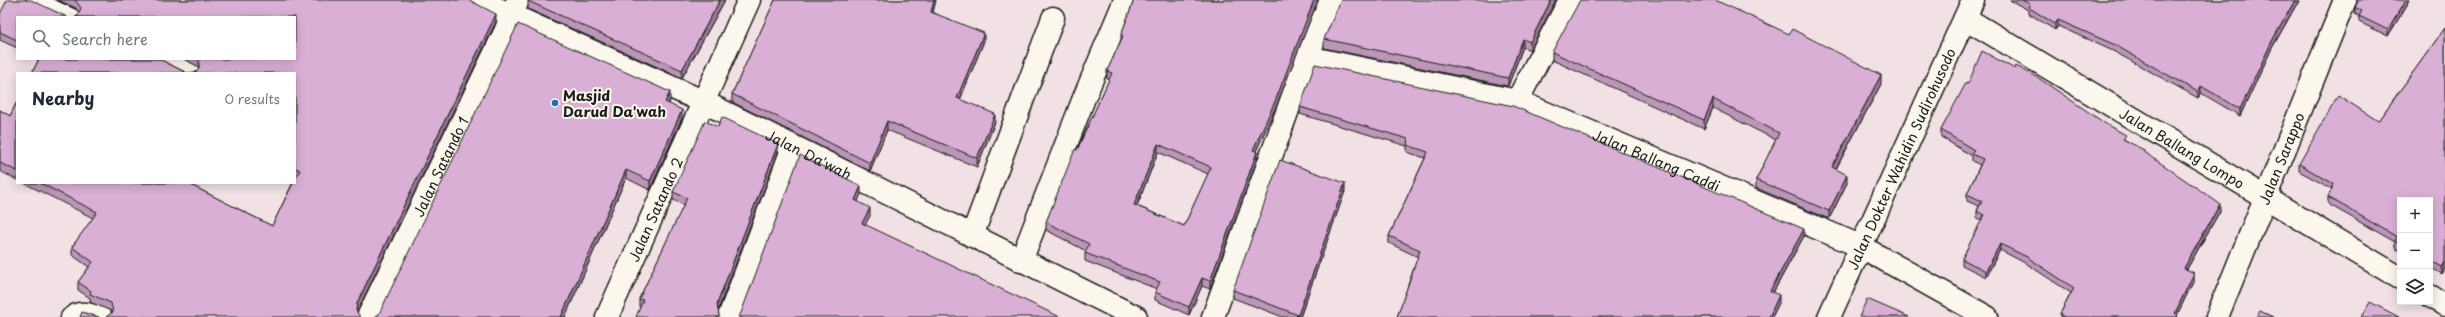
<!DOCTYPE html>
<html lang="en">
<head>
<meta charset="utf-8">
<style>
	:root { --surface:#fff; --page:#f6f6f7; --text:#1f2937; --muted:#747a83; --line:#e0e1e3 }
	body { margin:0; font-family:"Playpen Sans",sans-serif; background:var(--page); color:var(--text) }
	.controls { position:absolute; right:12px; bottom:12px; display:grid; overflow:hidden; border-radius:0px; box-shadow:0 2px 10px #0003 }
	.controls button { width:36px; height:36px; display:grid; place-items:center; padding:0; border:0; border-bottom:1px solid var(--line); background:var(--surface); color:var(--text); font:20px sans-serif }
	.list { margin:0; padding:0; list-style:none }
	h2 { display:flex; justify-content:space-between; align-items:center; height:52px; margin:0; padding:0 16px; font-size:17px }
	h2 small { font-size:13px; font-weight:400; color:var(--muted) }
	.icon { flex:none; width:22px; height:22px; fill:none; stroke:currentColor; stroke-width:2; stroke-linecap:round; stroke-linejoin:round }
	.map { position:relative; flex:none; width:2445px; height:317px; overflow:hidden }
	.search { position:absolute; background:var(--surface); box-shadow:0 2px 10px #0003; left:16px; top:16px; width:280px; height:44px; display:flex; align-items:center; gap:10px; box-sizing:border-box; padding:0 14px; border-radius:0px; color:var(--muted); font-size:15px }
	.panel { position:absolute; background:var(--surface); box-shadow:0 2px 10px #0003; left:16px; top:72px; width:280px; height:112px; border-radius:0px }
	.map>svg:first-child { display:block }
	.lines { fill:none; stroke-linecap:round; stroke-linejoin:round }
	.lane-casing { stroke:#1c1c1c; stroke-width:19 }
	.street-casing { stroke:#1c1c1c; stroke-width:25 }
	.lane { stroke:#fbf7ec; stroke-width:16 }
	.street { stroke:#fbf7ec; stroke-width:22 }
	.wall { fill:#bb96b7; stroke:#1c1c1c; fill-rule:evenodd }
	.shaded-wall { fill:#997a95; stroke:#1c1c1c }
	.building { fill:#daafd5; stroke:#1c1c1c; fill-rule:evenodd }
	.poi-dot { fill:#1f6fb2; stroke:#fbf7ec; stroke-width:1.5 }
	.labels { text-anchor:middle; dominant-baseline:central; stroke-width:4; stroke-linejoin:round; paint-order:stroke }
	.poi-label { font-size:14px; font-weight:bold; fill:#1c1c1c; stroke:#fbf7ec; text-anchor:start }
	.street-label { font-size:14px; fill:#1c1c1c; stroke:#fbf7ec }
</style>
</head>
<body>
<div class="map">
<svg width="2445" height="317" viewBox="0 0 2445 317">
	<rect width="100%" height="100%" fill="#f1e1e5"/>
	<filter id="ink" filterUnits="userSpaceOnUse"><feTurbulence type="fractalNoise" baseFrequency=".025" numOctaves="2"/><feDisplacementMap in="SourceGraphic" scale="8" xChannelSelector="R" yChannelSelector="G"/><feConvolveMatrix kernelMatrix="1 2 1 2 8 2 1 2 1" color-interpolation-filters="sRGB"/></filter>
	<g filter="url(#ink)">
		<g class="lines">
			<!-- lane casing -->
			<g class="lane-casing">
				<g id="lane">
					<path d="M35 0 72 17"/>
					<path d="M164 59 191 72"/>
					<path d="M69 317C79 306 93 312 104 317"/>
				</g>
			</g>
			<!-- street casing -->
			<g class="street-casing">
				<g id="street">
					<path id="s1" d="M478 0 702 101 1136 317"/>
					<path id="s2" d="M1965 18 2400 278"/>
					<path id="s3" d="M1307 57 1517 101 1860 246 1987 317"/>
					<path d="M1517 101 1570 0"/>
					<path d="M972 236 1053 18"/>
					<path d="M1021 261 1084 98 1125 0"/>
					<path d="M2430 296 2445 305"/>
					<path id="s4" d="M368 317 505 32 518 0"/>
					<path id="s5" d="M607 317 749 0"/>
					<path d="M729 317 793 147"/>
					<path d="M1213 317 1307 57 1331 0"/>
					<path id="s6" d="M1829 317 1973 0"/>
					<path id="s7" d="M2217 317 2345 0"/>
				</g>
			</g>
			<!-- lane -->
			<use href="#lane" class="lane"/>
			<!-- street -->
			<use href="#street" class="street"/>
		</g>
		<!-- wall -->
		<g class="wall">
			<path d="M58 0H469L496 22 357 312 112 313 111 311 90 302V298L78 290V282L89 267 72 255V247L93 218 24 183H187L272 226 296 176H295V73H32L39 59H38H159L187 73 196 72 199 69V67L184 59H295L77 17 79 13 76 8Z"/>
			<path d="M528 0H725L682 78 528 9Z"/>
			<path d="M775 0H936L933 12 984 41 960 100 995 122 977 167 887 130 870 171 732 102V94Z"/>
			<path d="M1134 0H1318L1276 107 1256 151 1257 160 1210 289 1202 286 1189 315 1155 300V292L1157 289 1085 261V253L1086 251 1046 230V222L1077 150 1109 80 1107 79V71L1121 41V35ZM1158 152 1208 174 1184 226 1137 206Z"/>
			<path d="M1556 0 1530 50 1523 47 1508 86 1324 48V39Z"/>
			<path d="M2010 0H2299L2272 48 2240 116 2201 93 2198 98 2113 51 2058 26 2055 30 2028 13V10Z"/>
			<path d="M2410 0 2388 36 2359 22V16L2355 14V7Z"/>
			<path d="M0 14 17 17V48L0 40Z"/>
			<path d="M2445 28V269L2442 274 2430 267V200H2400V251L2395 248V242L2328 204V197L2332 189 2299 171V164L2378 121Z"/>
			<path d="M1552 52 1881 84 1836 169 1847 183 1829 219 1756 188V180L1776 140 1713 108 1704 129 1552 60Z"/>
			<path d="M2015 69 2144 152 2220 211 2187 269 2194 280 2177 315 2178 317H2060V314L2071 293 2027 264 2000 250 1986 277 1962 265V259L1982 220 1977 218V211L1979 206 1967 201V194L1980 165 1972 161V156L1941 137V130L1968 84Z"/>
			<path d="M670 100 669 104 682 118 650 190 626 178 565 317H375Z"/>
			<path d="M17 102V180L0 171V110L10 116Z"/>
			<path d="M1300 107 1804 236 1773 293 1779 303 1772 317H1397L1418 257 1389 243V236L1425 158 1407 152V146L1300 114Z"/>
			<path d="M718 127 778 153 718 310 719 316 640 307H639V299L684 205 673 200V192Z"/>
			<path d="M1345 191 1300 317H1283L1233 298V290Z"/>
		</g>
		<!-- shaded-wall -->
		<g class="shaded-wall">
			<path d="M720 0H725L682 78V70Z"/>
			<path d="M934 0H936L931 20V12Z"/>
			<path d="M1314 0H1318L1276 107 1253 158V150Z"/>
			<path d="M1551 0H1556L1530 50V42Z"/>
			<path d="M2295 0H2299L2272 48 2240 116V109L2272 41Z"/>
			<path d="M2406 0H2410L2388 36V30Z"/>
			<path d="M496 14V22L357 312 356 310 357 303Z"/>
			<path d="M2058 20V26L2055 30V24Z"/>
			<path d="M984 33V41L957 107V98Z"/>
			<path d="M1523 39V47L1508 86V78Z"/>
			<path d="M1881 75V84L1832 176V167Z"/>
			<path d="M2201 86V93L2198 98V92Z"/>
			<path d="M670 92V100L665 110V102Z"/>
			<path d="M1713 99V108L1704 129V120Z"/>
			<path d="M682 110V118L650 190V181Z"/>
			<path d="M995 114V122L977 167V158Z"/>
			<path d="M887 121V130L870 171V163Z"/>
			<path d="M778 144V153L717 313V304Z"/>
			<path d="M1158 144V152L1134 213V205Z"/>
			<path d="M1257 152V160L1210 289V281Z"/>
			<path d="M626 170V178L565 317H561Z"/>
			<path d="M1847 175V183L1829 219V211Z"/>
			<path d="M1345 183V191L1300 317H1298V315Z"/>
			<path d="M861 186V194L855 209V200Z"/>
			<path d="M2220 204V211L2184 274V268Z"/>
			<path d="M870 208V216L862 231V223Z"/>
			<path d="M1804 229V236L1770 298V291Z"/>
			<path d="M2000 244V250L1986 277V271Z"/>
			<path d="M2445 262V269L2442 274V267Z"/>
			<path d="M2194 273V280L2176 317 2175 313Z"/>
			<path d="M1202 278V286L1189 315V307Z"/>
			<path d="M1779 295V303L1772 317H1769Z"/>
		</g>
		<!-- building -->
		<g class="building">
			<path d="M7 0H31L67 17H17V40L0 32V14Z"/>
			<path d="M75 0H469L496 14 357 303 356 310 360 317H106L113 312 111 303 90 294 91 291 78 282 93 262 72 247 97 212 40 183H187L272 226 293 183H295V179L300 170 295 168V73H32L39 59H159L187 73 196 72 199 68V59H295V17H75H77L81 8Z"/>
			<path d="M528 0H720L682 70 528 1Z"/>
			<path d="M775 0H934L931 12 984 33 957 98 995 114 977 158 887 121 870 163 732 94Z"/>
			<path d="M1134 0H1314L1276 99 1253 150 1257 152 1210 281 1202 278 1189 307 1155 292 1160 282 1085 253 1089 244 1046 222 1075 149 1077 150 1112 73 1107 71 1123 36 1121 35ZM1158 144 1211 167 1184 226 1134 205Z"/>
			<path d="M1341 0H1551L1530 42 1523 39 1508 78 1324 39Z"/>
			<path d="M1580 0H1715L1789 34 1792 29 1881 75 1832 167 1847 175 1829 211 1756 180 1779 133 1713 99 1704 120 1552 52Z"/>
			<path d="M2022 0H2295L2272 41 2240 109 2201 86 2198 92 2113 44 2058 20 2055 24 2028 7 2030 4Z"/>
			<path d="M2359 0H2406L2388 30 2359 16 2362 11 2355 7Z"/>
			<path d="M518 24 670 92 665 102 682 110 650 181 626 170 561 317H375L379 314Z"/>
			<path d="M2445 28V262L2442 267 2430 260V200H2400V244L2395 241 2397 237 2328 197 2334 184 2299 164 2338 95 2378 121Z"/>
			<path d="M1982 51 2015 69 2016 66 2037 77 2109 126 2126 135 2123 139 2144 150 2143 151 2220 204 2184 268 2194 273 2175 313 2178 315 2177 317H2064L2060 314 2074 288 2027 257 2000 244 1986 271 1962 259 1984 215 1977 211 1982 201 1967 194 1983 159 1972 154 1974 150 1941 130 1966 83 1968 84Z"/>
			<path d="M1315 64 1513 106 1804 229 1770 291 1779 295 1769 317H1397L1420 250 1389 236 1428 152 1407 145 1408 139 1300 107Z"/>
			<path d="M17 102V171L0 163V110L10 116Z"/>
			<path d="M722 117 778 144 717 304 719 316 720 317H636L643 300 639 299 687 198 673 192 705 121 718 127Z"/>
			<path d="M800 155 861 186 855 200 870 208 862 223 1060 317H738L741 313Z"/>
			<path d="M1280 160 1345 183 1298 315 1233 290Z"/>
			<path d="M1867 299 1909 317H1859Z"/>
			<path d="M2370 302 2399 317H2362Z"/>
			<path d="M2260 311 2273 317H2257Z"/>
			<path d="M82 312 99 317H80Z"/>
		</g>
	</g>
	<!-- markers -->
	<circle class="poi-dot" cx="555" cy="103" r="4"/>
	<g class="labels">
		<!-- poi labels -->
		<g class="poi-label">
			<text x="563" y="95">Masjid<tspan x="563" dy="16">Darud Da'wah</tspan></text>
		</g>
		<!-- street labels -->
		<g class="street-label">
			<text stroke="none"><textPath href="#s2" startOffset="253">Jalan Ballang Lompo</textPath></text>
			<text stroke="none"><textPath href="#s1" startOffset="365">Jalan Da'wah</textPath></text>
			<text stroke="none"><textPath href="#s6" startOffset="174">Jalan Dokter Wahidin Sudirohusodo</textPath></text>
			<text stroke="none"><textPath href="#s7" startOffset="171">Jalan Sarappo</textPath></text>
			<text stroke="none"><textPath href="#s3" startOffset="366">Jalan Ballang Caddi</textPath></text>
			<text stroke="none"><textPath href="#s4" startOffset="167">Jalan Satando 1</textPath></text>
			<text stroke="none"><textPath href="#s5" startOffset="118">Jalan Satando 2</textPath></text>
		</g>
	</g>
</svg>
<div class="controls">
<button>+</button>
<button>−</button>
<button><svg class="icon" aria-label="layers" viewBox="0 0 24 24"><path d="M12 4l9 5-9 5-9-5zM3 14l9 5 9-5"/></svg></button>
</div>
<div class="search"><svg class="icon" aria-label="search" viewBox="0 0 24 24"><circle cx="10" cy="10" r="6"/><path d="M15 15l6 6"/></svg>Search here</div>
<section class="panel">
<h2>Nearby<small>0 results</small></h2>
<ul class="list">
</ul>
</section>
</div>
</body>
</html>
